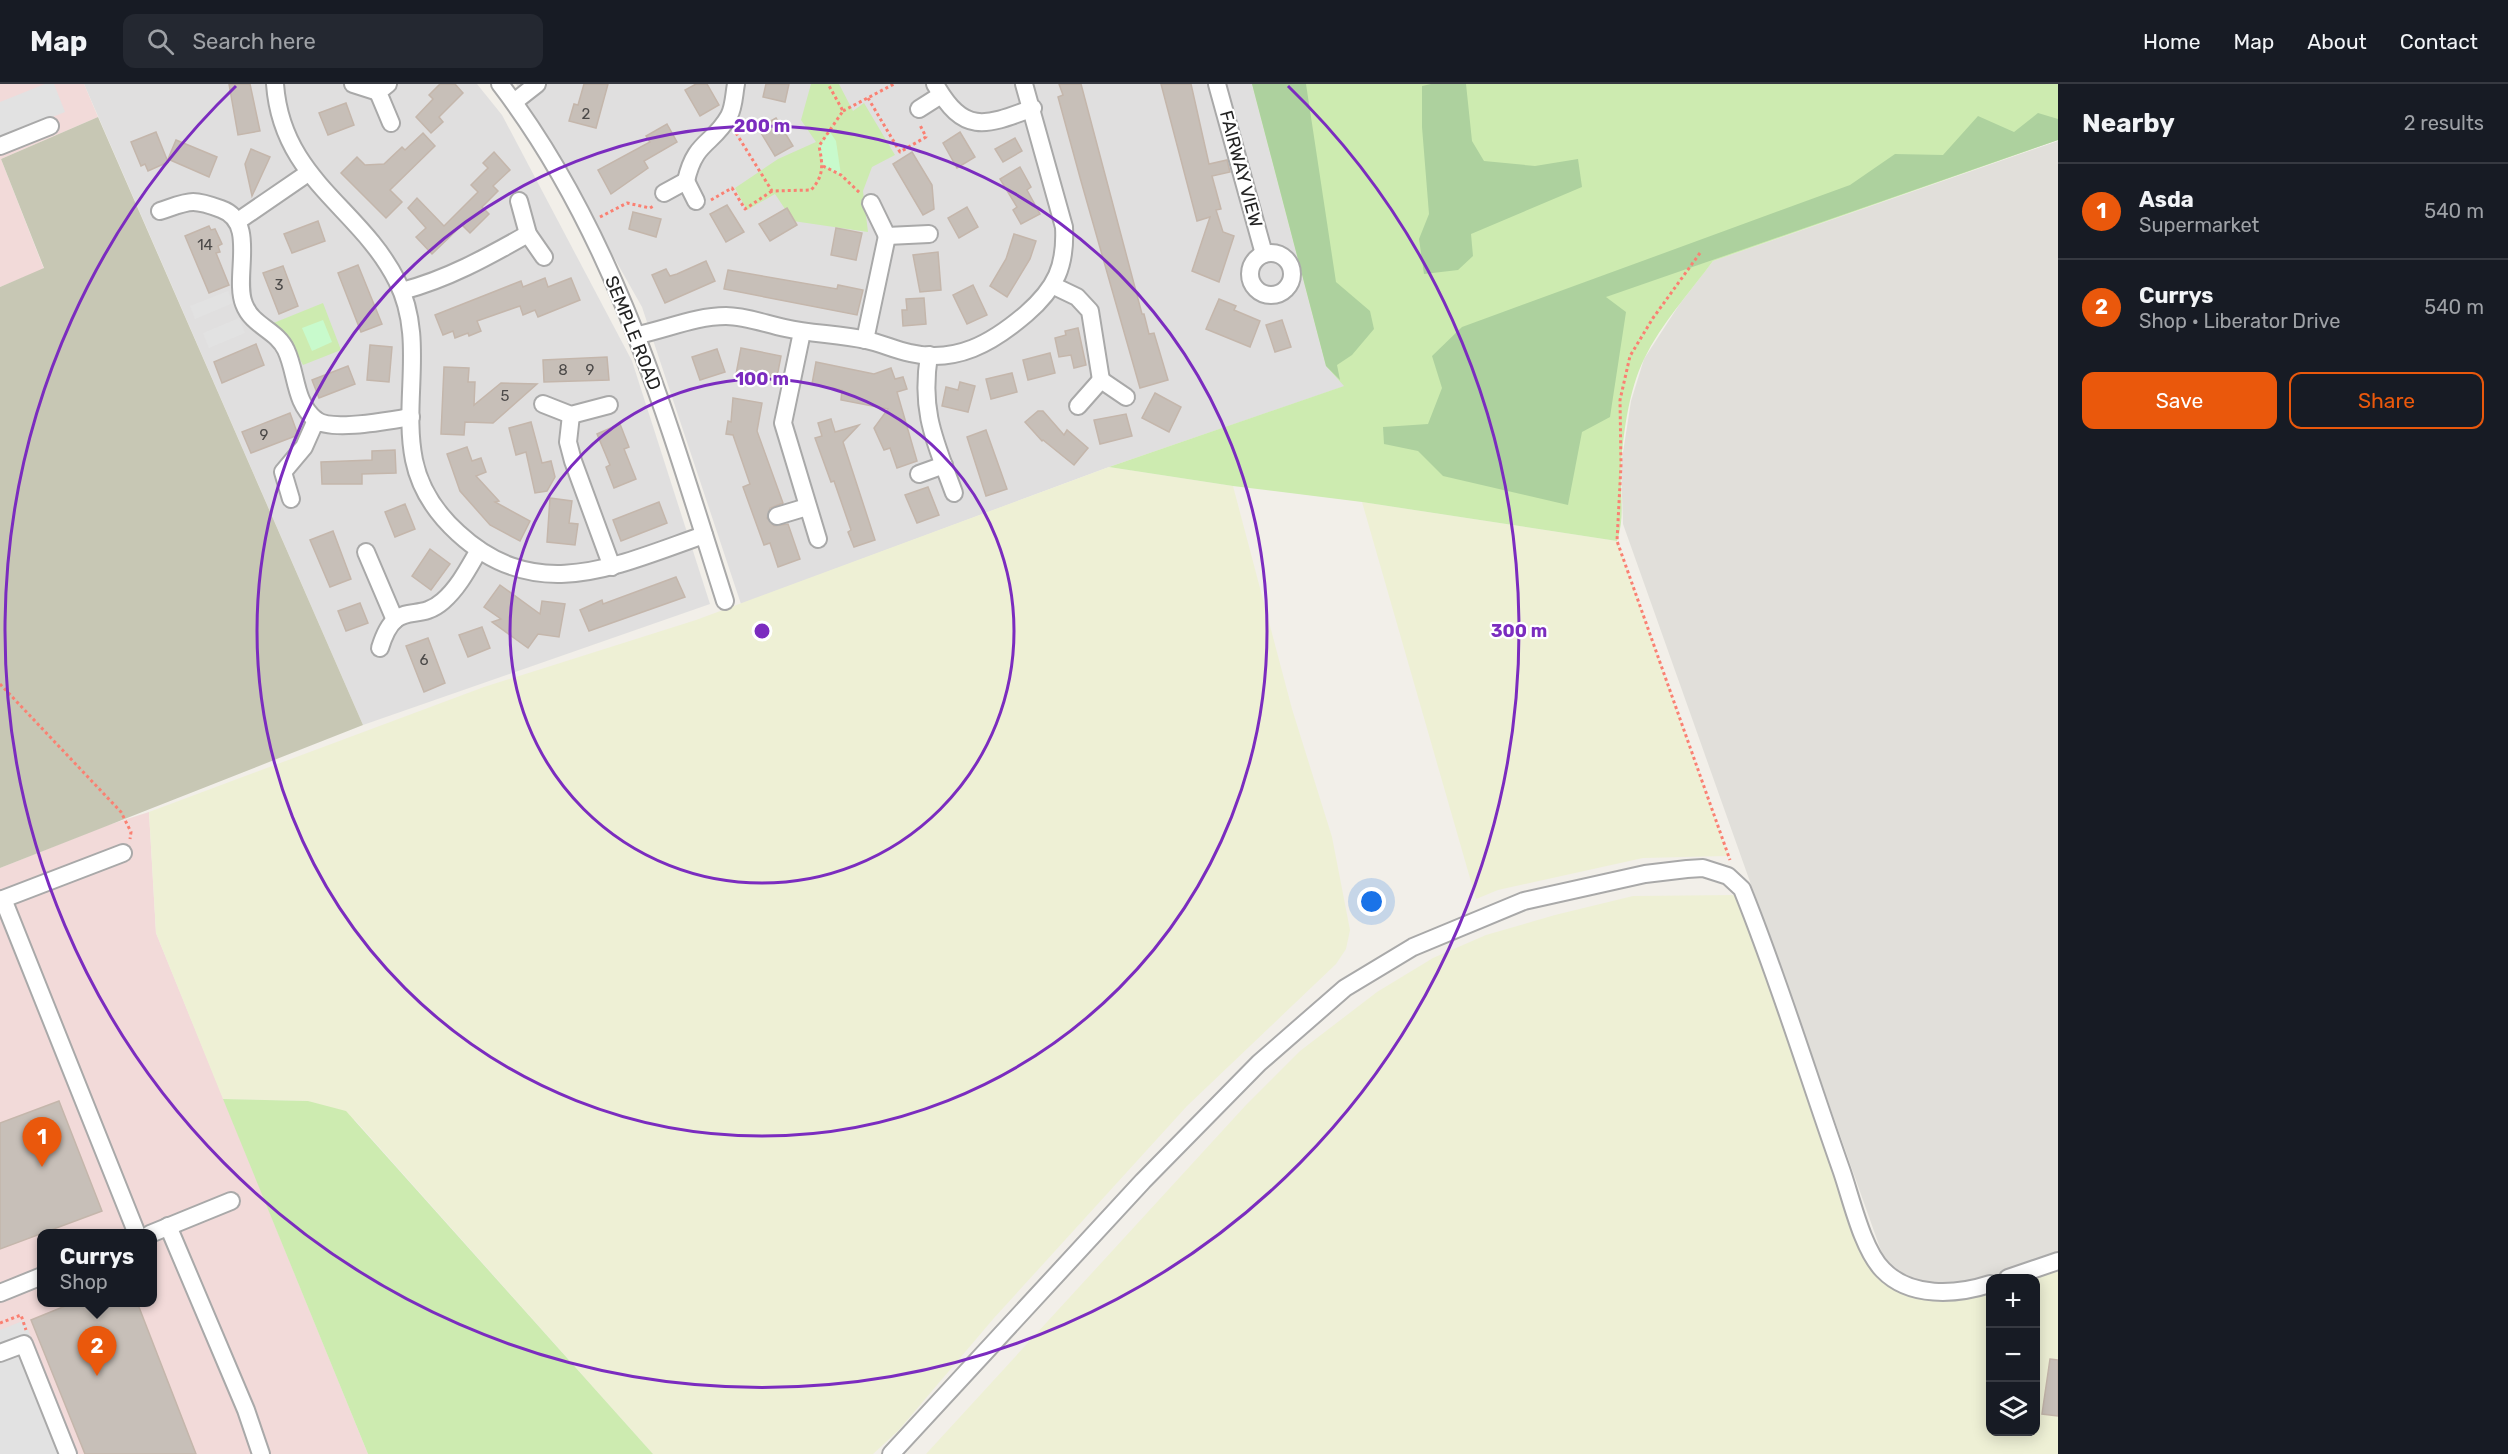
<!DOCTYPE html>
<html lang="en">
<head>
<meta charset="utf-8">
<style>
	:root { --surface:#171b24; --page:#242831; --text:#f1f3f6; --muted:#9ea1a6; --line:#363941; --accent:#ea580c }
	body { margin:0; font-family:Rubik,sans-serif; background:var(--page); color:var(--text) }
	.controls { position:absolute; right:18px; bottom:18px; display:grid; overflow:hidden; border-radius:12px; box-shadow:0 3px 15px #0003 }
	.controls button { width:54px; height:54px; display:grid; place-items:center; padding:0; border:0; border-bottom:2px solid var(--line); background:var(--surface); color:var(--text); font:30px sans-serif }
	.you { position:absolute; left:1372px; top:818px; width:21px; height:21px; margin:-15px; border:4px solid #fff; border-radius:50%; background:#1a73e8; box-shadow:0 0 0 9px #1a73e833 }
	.badge { display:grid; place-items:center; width:39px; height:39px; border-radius:50%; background:var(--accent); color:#fff; font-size:20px; font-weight:700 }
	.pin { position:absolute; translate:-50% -50px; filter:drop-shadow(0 2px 3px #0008) }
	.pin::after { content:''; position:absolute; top:32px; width:21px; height:18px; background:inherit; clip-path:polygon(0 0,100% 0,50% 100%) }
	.popup { position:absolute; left:37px; top:1145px; width:120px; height:78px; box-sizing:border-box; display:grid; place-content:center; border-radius:12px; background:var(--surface); filter:drop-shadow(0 2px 4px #0005); font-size:20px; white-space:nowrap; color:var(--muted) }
	.popup b { font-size:22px; color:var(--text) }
	.popup::after { content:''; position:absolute; left:50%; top:100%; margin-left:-12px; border:12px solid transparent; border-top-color:var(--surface) }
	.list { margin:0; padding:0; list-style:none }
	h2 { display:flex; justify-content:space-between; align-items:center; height:78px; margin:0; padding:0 24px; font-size:26px }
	h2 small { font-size:20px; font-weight:400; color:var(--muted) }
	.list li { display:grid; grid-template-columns:39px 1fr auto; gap:18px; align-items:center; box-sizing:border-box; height:96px; padding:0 24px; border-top:2px solid var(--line) }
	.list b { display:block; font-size:22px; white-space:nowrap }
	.list p { margin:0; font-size:20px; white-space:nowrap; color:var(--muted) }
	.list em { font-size:20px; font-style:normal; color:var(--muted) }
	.actions { display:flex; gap:12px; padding:18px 24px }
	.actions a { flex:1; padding:14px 0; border:2px solid var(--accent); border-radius:12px; text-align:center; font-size:21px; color:var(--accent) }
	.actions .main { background:var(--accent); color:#fff }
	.icon { flex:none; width:33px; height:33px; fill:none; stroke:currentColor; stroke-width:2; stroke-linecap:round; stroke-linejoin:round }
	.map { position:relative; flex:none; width:2058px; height:1370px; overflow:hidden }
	header { display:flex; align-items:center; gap:36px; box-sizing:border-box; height:84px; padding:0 30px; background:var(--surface); border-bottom:2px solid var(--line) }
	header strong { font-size:28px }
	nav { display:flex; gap:33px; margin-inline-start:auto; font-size:21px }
	.search { width:420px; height:54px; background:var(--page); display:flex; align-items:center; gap:15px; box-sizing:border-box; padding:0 21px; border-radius:12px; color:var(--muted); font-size:22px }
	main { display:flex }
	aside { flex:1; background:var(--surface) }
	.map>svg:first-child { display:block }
	.residential { fill:#e0dfdf }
	.commercial { fill:#f2dad9; fill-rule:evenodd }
	.airport { fill:#e1dfda }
	.construction { fill:#c7c7b4 }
	.farmland { fill:#eef0d5 }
	.grass { fill:#cdebb0 }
	.forest { fill:#add19e }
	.park { fill:#c8facc }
	.parking { fill:#e2e2e2 }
	.building { fill:#c7bfb8; stroke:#c4b6ab; stroke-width:1.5 }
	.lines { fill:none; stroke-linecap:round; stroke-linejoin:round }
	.minor-casing { stroke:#a9a9a9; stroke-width:20 }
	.path { stroke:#fa8072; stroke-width:3; stroke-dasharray:3 3; stroke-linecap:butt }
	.minor { stroke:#fff; stroke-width:16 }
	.ring { fill:none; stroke:#7b2cbf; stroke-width:3 }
	.labels { text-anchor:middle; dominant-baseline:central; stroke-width:4.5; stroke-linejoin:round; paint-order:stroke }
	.number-label { font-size:15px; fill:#4b4948 }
	.street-label { font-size:18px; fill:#222; stroke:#fff }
	.centre { fill:#7b2cbf; stroke:#fff; stroke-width:3 }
	.ring-label { font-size:18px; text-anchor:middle; font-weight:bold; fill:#7b2cbf; stroke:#fff; stroke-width:4.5; stroke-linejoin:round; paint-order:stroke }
</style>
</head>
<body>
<header>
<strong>Map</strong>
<div class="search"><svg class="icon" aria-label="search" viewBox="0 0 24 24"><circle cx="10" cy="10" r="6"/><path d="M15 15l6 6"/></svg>Search here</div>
<nav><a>Home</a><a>Map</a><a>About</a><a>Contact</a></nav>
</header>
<main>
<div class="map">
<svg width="2058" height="1370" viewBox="0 0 2058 1370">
	<rect width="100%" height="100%" fill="#f2efe9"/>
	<!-- residential -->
	<g class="residential">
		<path d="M84 0H477L502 31 632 277 710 520 363 641Z"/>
		<path d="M516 0H1252L1326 282 1345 302 1109 383 741 520 642 223Z"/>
	</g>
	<!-- commercial -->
	<g class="commercial">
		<path d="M0 0H84L98 33 1 75 44 185 0 203Z"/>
		<path d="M149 728 156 849 368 1370H0V784L105 742ZM42 1150H152V1218H42Z"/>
	</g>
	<!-- airport -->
	<path class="airport" d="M2058 57V1171L1980 1199 1927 1202 1901 1190 1885 1178 1623 440 1621 381 1631 317 1644 275 1679 221 1713 177Z"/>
	<!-- construction -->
	<path class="construction" d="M98 33 363 641 0 784V203L44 184 1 75Z"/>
	<!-- farmland -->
	<g class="farmland">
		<path d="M1109 383 1233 402 1292 625 1332 753 1350 846 1346 865 1336 880 1187 1022 994 1234 898 1347 873 1370H653L355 1036 308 1017 223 1015 156 849 149 728 484 603 696 536Z"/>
		<path d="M1362 418 1617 457 1728 772 1643 774 1498 806 1476 815Z"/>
		<path d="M1738 811 1863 1166 1916 1213 1940 1216 1965 1215 1990 1207V1348H2036V1194H2030L2058 1185V1370H926L1246 1021 1300 967 1377 908 1433 874 1486 851 1555 831 1633 812Z"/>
	</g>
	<!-- grass -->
	<g class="grass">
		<path d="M811 0H839L853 27 864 19 895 71 872 83 863 107 868 148 793 137 775 110 747 126 735 104 778 75 816 58 801 36Z"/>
		<path d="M1252 0H2058V56L1713 177C1690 208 1661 240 1644 275 1629 306 1624 346 1621 379 1619 406 1626 431 1617 457L1362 418 1233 402 1109 383 1344 302 1326 282Z"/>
		<path d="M323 219 341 266 303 281 287 252 271 240Z"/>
		<path d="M223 1015 308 1017 346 1027 653 1370H368Z"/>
	</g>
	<!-- forest -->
	<g class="forest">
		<path d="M1252 0H1306L1336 198 1370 227 1374 245 1352 271 1337 281 1340 296 1326 282Z"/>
		<path d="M1431 0H1466L1472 57 1484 77 1535 82 1578 75 1582 103 1471 150 1473 172 1458 186 1424 190 1419 155 1429 130 1422 43V2Z"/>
		<path d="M2038 29 2058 35V56L1606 213 1626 228 1610 333 1582 348 1568 421 1443 392 1418 367 1384 360 1383 343 1428 340 1442 304 1432 272 1462 243 1850 101 1895 70 1943 71 1978 32 2014 48Z"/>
	</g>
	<!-- park -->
	<g class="park">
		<path d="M830 48 836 57 841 91 823 82 819 62Z"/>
		<path d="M323 236 332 258 312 267 302 244Z"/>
	</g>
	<!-- parking -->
	<g class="parking">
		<path d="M45 0H54L65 28 0 54V18Z"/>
		<path d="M228 207 233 219 195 235 190 222Z"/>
		<path d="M239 234 245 249 209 264 203 249Z"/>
		<path d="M25 1236 61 1342 72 1370H0V1246Z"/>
	</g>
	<!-- building -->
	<g class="building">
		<path d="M229 0H250L260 47 238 51Z"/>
		<path d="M440 0H455L463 9 439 33 443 38 431 49 416 33 433 15 429 11Z"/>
		<path d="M584 0H608L596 44 569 37 574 20 578 21Z"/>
		<path d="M696 0H707L719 21 700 32 685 6Z"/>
		<path d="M766 0H789L785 18 763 13Z"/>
		<path d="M1059 0H1081L1142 230H1144L1149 250 1154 249 1168 296 1140 304 1081 97 1058 13 1063 11Z"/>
		<path d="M1161 0H1191L1209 80 1227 76 1230 88 1212 92 1221 125 1216 126 1223 148 1234 152 1219 198 1192 187 1210 133 1197 137Z"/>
		<path d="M346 19 354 41 328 51 319 29Z"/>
		<path d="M776 34 793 62 775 72 758 44Z"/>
		<path d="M667 40 677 58 644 77 648 84 611 110 598 86 650 58 646 52Z"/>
		<path d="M156 48 168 78 148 87 145 80 141 82 131 58Z"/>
		<path d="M960 48 975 73 957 84 943 59Z"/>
		<path d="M423 49 435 62 390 106 402 118 386 134 341 89 357 73 365 81 384 80 402 63 405 66Z"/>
		<path d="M1015 54 1022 67 1003 78 995 65Z"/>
		<path d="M176 56 217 73 209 93 168 75Z"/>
		<path d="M251 65 270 73 252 112 245 80Z"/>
		<path d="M494 68 510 86 493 102 498 107 482 123 489 130 470 149 462 141 432 170 416 153 426 144 408 124 417 114 444 142 478 108 471 101 488 84 483 79Z"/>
		<path d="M912 68 932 101 934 125 923 131 893 80Z"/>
		<path d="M1020 83 1031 103 1027 106 1040 130 1021 140 1013 126 1017 123 1000 95Z"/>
		<path d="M727 121 744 148 726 158 710 130Z"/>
		<path d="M967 123 978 143 959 154 948 134Z"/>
		<path d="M787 124 797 141 770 157 759 140Z"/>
		<path d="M633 128 661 135 656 153 629 145Z"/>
		<path d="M318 137 325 157 292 169 284 150Z"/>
		<path d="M209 142 211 146 215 145 222 160 218 162 220 168 216 169 229 201 209 209 185 152Z"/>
		<path d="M836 144 862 149 856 176 831 171Z"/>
		<path d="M1014 150 1036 157 1030 175 1007 213 990 202 1006 175Z"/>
		<path d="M938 168 941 206 920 208 913 171Z"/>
		<path d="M706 177 715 197 665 219 652 191 666 185 670 192 677 190Z"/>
		<path d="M358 181 382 240 361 248 338 189Z"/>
		<path d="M283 182 298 222 279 230 263 189Z"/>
		<path d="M728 186 837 205 838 201 863 206 857 231 724 205Z"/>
		<path d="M545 194 548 203 571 194 580 216 538 233 535 226 523 231 520 222 514 224 477 237 481 247 469 252 468 249 455 254 453 247 443 251 435 231 521 197 523 203Z"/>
		<path d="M973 201 987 231 967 240 953 211Z"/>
		<path d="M924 214 926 240 903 242 902 226H907L906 215Z"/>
		<path d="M1219 215 1236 222 1234 226 1260 237 1250 263 1206 245Z"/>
		<path d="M1282 236 1291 263 1275 268 1266 241Z"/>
		<path d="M1078 244 1086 281 1074 284 1071 271 1059 273 1055 254 1066 251 1065 247Z"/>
		<path d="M256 260 264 281 222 299 214 278Z"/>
		<path d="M370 261 392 263 389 298 367 296Z"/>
		<path d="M741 264 781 272 777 293 750 287 749 293 741 298 736 290Z"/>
		<path d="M717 265 725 288 700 296 692 273Z"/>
		<path d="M1050 269 1055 289 1028 296 1023 276Z"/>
		<path d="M607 273 609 296 544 298 543 276Z"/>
		<path d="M816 278 874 290 891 284 895 295 903 293 907 305 897 308 917 377 897 384 890 364 884 366 874 344 888 325 841 316 842 306 812 300Z"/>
		<path d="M348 282 355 300 319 314 312 296Z"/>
		<path d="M444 283 469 284 468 298H475L474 321 501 299 537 300 493 339 465 338 464 351 441 350Z"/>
		<path d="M1012 289 1017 308 991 315 986 295Z"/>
		<path d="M960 298 975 302 968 328 942 322 946 303 958 306Z"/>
		<path d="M1155 309 1181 323 1169 348 1142 334Z"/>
		<path d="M733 314 762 319 757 347 783 419 770 424 767 434 774 442 788 440 800 475 778 483 770 459 764 461 743 403 750 400 733 351 726 350 728 337 731 338Z"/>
		<path d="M1038 327H1043L1064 351 1067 346 1088 364 1074 381 1043 356 1042 357 1025 338Z"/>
		<path d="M290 329 298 351 251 369 242 348Z"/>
		<path d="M1126 330 1132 352 1100 360 1094 336Z"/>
		<path d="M831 335 835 348 859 341 843 358 875 456 854 463 848 448 851 446 834 397 831 398 815 354 822 352 818 339Z"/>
		<path d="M531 338 542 379 551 377 555 393 547 407 535 409 526 368 516 371 509 344Z"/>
		<path d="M620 340 629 363 624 365 636 395 614 404 606 383 610 381 597 350Z"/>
		<path d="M986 346 1007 405 986 412 967 353Z"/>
		<path d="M467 363 472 377 481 374 486 388 476 392 499 417 495 418 530 437 520 457 490 441 460 407 447 370Z"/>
		<path d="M395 366 396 389 362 390V400H322L321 378 372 376V367Z"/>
		<path d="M928 403 939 431 917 439 905 411Z"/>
		<path d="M550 414 572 417 569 439 578 440 575 461 547 458Z"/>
		<path d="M659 418 667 439 621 457 613 436Z"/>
		<path d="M405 420 415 445 395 453 385 428Z"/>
		<path d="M333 447 351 495 330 503 310 456Z"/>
		<path d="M430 465 450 480 431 506 412 492Z"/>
		<path d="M676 493 685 513 589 547 580 526 602 516 603 520Z"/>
		<path d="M500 501 540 530 542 517 565 520 559 553 538 550 528 564 492 538 501 535 484 523Z"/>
		<path d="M360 519 368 539 346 547 338 527Z"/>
		<path d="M482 543 490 564 468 573 459 551Z"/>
		<path d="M428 554 445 599 424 608 406 562Z"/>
		<path d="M59 1017 102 1127 0 1165V1039Z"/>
		<path d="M75 1218H137L196 1370H85L31 1236Z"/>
		<path d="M2050 1275 2058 1276V1332L2042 1330Z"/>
	</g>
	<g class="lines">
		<!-- minor casing -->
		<g class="minor-casing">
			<g id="minor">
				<path d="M275 0C282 96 360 123 397 197 426 254 402 316 414 376 420 405 436 429 458 449 537 522 617 481 704 451"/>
				<path d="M353 0 378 8"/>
				<path d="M388 0 378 8 391 39"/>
				<path d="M500 0C616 151 668 338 725 517"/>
				<path d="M935 0C964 51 985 42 1033 24"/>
				<path d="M1217 0 1264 170"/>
				<path d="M514 18 537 0"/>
				<path d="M919 25 941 11"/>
				<path d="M0 62 50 42"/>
				<path d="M686 97C695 56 713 61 729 32 734 23 734 10 736 0"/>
				<path d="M664 109 686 97 696 117"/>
				<path d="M519 117 528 150 544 173"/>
				<path d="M871 119 887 152 929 150"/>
				<path d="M160 127C190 117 191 114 221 125 258 138 233 192 244 220 252 242 277 246 286 266 297 289 294 319 316 336"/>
				<path d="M238 137 308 89"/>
				<circle cx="1271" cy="190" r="21"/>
				<path d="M1054 202 1077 213 1090 227 1101 296"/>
				<path d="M402 207C448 195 487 173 528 150"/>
				<path d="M802 248 783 339 818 455"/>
				<path d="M638 251C667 245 696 232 726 232 745 232 766 240 785 244 811 250 839 250 866 256 881 259 895 266 910 269 956 280 992 259 1026 230 1056 204 1066 182 1064 143L1024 0"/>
				<path d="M865 256 887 152"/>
				<path d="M929 271C920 328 935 357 954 409"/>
				<path d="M543 320 571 331 609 321"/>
				<path d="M1078 322 1101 296 1126 313"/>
				<path d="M571 331 568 358 573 377 612 483"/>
				<path d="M919 390 944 381"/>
				<path d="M291 415 283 388 304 363 316 336C332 348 391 336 411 333"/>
				<path d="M777 432 807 423"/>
				<path d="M366 468 395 536"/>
				<path d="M380 564C396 512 416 541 443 517 459 503 469 483 479 466"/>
				<path d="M3 815 123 769"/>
				<path d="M0 816 3 815 137 1150"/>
				<path d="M168 1142 246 1326 261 1370"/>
				<path d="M150 1150 231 1117"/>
				<path d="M2008 1194 2058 1177"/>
				<path d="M0 1209 42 1192"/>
				<path d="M0 1269 24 1260 68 1370"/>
				<path d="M891 1370 1143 1097 1259 979 1345 904 1413 863 1524 817 1645 790 1687 785 1703 784 1728 792 1742 805C1779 896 1808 992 1841 1085 1851 1113 1862 1165 1883 1186 1910 1214 1956 1211 1990 1200"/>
			</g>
		</g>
		<!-- path -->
		<g class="path">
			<path d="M868 14 900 68 926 53 920 41"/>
			<path d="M843 27 894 0"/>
			<path d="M736 49 772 107 811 106C824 92 823 81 819 62L843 27 828 0"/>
			<path d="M823 82 841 91 860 109"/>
			<path d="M711 116 732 104 745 125 772 107"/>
			<path d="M600 133 627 119 650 124 655 121"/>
			<path d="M1700 169 1653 234 1630 272 1620 316 1621 381 1617 457 1730 776"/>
			<path d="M0 600 121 728 131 748 130 755"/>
			<path d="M0 1239 21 1231 26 1246"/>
		</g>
		<!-- minor -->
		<use href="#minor" class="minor"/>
	</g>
	<!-- distance rings -->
	<g class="ring">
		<circle cx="762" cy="547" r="252"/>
		<circle cx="762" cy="547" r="505"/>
		<path d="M1288 2A757 757 0 1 1 236 2"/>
	</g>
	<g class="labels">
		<!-- number labels -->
		<g class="number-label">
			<text x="586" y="30">2</text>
			<text x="205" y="161">14</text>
			<text x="279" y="201">3</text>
			<text x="563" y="286">8</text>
			<text x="590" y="286">9</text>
			<text x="505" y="312">5</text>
			<text x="264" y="351">9</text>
			<text x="424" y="576">6</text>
		</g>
		<!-- street labels -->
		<g class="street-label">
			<text transform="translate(1241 85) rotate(75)">FAIRWAY VIEW</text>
			<text transform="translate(633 249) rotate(68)">SEMPLE ROAD</text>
		</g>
	</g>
	<circle cx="762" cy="547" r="9" class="centre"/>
	<g class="ring-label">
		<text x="762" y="48">200 m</text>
		<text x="762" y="301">100 m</text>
		<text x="1519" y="553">300 m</text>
	</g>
</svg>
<div class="controls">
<button>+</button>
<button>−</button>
<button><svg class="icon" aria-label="layers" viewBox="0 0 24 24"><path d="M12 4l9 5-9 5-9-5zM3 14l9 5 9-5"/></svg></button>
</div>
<div class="you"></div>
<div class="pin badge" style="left:42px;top:1083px">1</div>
<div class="pin badge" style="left:97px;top:1292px">2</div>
<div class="popup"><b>Currys</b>Shop</div>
</div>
<aside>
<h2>Nearby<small>2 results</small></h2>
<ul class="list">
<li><span class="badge">1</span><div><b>Asda</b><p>Supermarket</p></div><em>540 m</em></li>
<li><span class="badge">2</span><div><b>Currys</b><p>Shop · Liberator Drive</p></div><em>540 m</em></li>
</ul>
<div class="actions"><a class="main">Save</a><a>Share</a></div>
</aside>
</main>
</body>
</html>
